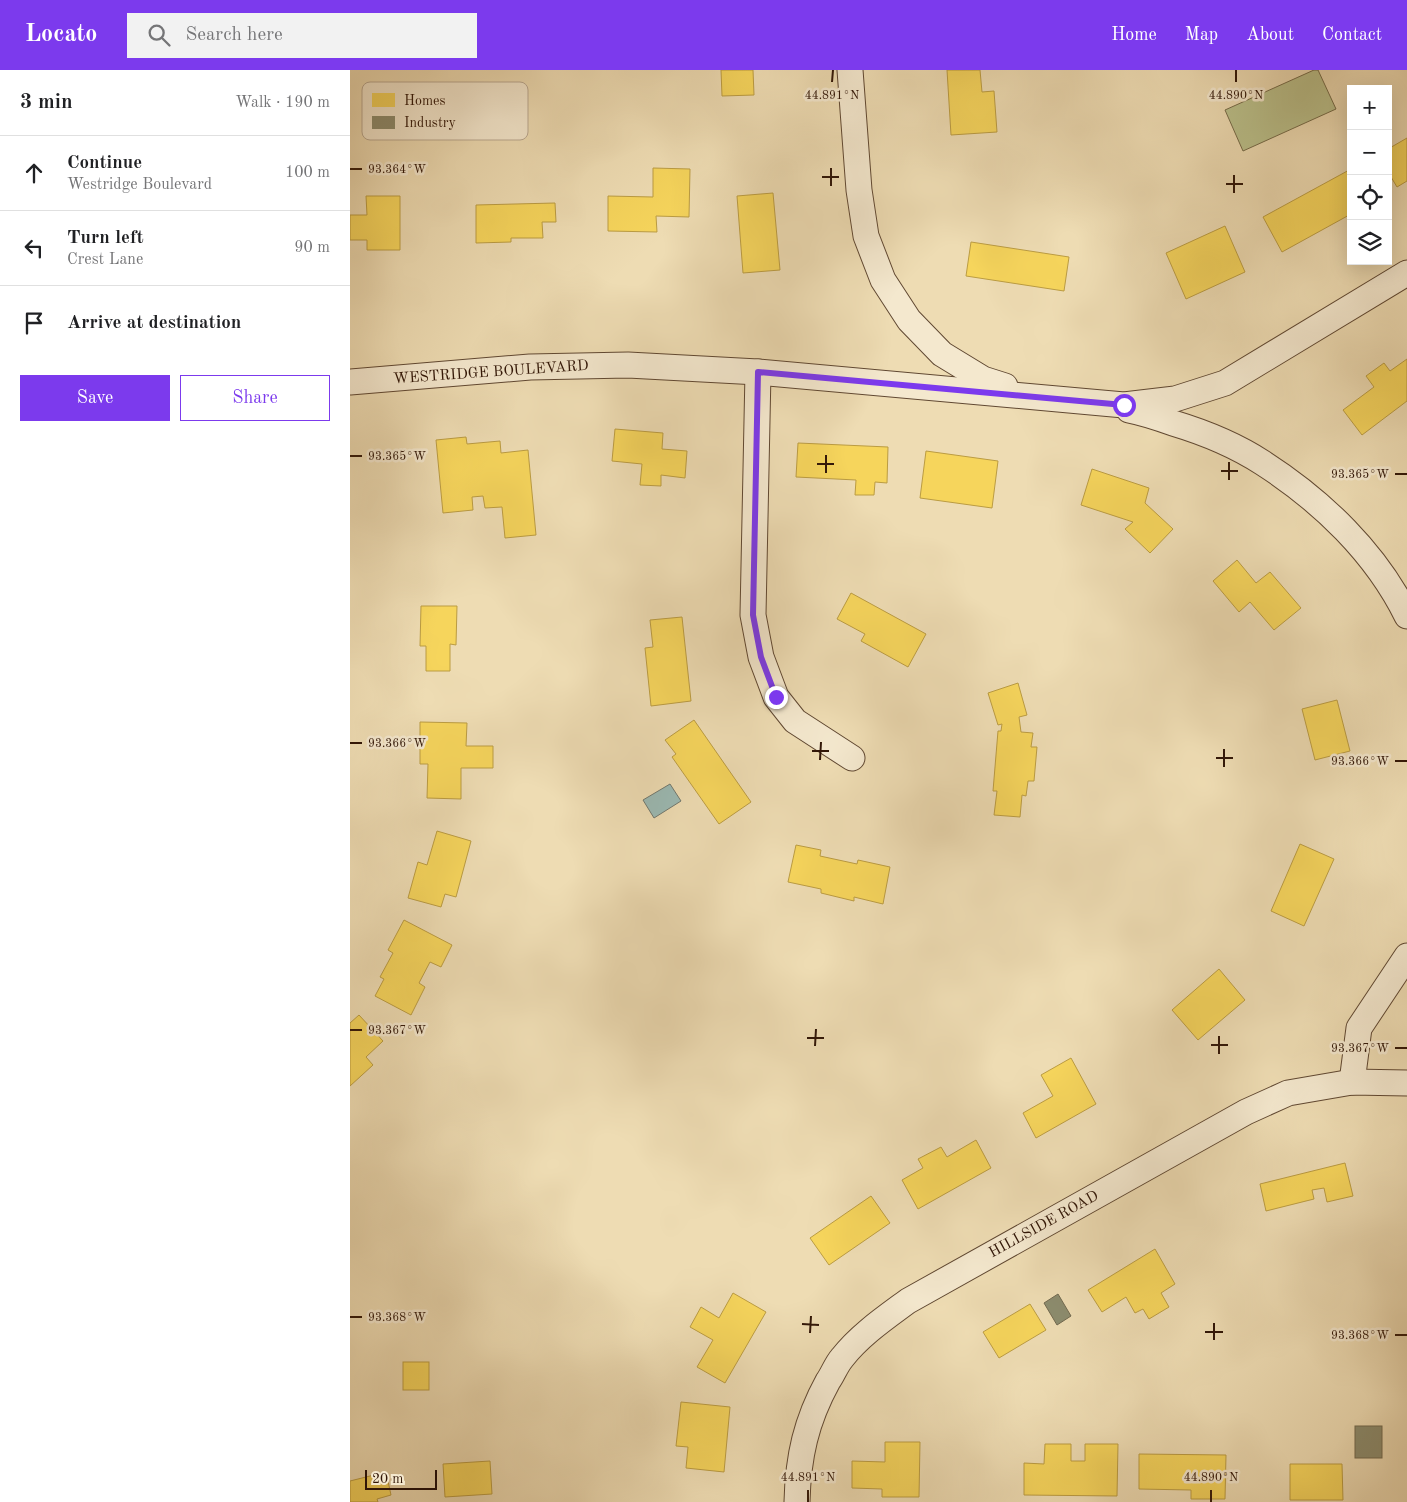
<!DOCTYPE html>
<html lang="en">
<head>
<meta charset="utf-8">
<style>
	:root { --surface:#fff; --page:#f2f2f2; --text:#202124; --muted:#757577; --line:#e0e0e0; --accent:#7c3aed }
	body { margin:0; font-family:"Old Standard TT",serif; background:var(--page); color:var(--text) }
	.controls { position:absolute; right:15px; top:15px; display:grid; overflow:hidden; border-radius:0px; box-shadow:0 5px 20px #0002 }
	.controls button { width:45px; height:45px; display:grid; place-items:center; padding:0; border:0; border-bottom:1px solid var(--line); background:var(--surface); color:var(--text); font:25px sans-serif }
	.scale { position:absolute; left:15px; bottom:12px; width:72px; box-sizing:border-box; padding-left:5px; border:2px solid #311607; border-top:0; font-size:14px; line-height:18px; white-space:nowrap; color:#311607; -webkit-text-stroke:4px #f4e8ce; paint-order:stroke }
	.stop { position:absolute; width:15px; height:15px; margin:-11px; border:4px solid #7c3aed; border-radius:50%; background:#fff }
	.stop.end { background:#7c3aed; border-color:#fff; box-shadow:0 1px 5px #0008 }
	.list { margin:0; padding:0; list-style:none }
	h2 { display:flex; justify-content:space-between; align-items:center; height:65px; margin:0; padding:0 20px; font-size:21px }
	h2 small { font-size:16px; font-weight:400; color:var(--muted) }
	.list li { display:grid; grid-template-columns:32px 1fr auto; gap:15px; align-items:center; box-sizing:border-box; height:75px; padding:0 20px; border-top:1px solid var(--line) }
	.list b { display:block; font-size:19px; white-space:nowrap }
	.list p { margin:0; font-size:16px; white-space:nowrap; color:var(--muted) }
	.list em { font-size:16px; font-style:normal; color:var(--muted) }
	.actions { display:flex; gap:10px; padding:15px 20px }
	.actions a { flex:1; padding:11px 0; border:1px solid var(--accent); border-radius:0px; text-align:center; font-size:18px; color:var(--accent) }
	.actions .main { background:var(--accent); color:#fff }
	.icon { flex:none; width:28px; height:28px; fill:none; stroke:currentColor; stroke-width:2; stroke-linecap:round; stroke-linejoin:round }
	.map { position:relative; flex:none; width:1057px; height:1432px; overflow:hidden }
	header { display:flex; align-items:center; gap:30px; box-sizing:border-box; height:70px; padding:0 25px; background:var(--accent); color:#fff }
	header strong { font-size:24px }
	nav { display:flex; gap:28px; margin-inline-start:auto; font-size:18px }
	.search { width:350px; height:45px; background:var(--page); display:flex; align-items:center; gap:12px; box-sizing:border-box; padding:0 18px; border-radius:0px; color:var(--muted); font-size:19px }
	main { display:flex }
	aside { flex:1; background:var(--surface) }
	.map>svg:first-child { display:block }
	.green { fill:#bac08b; stroke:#766b49 }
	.water { fill:#9bbab4; stroke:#71786f }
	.homes { fill:#f6d55c; stroke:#bb9c42 }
	.industry { fill:#8c8c6e; stroke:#71694f }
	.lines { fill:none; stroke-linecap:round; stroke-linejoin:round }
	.minor-casing { stroke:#604832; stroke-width:27 }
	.minor { stroke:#f4e8ce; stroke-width:25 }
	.route { stroke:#7c3aed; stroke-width:6 }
	.ticks { fill:none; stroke:#311607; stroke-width:2 }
	.labels { text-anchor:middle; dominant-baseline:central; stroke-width:5; stroke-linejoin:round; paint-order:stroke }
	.street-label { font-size:15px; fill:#311607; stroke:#f4e8ce }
	.key { fill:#f4e8ce; stroke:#baa992; stroke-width:1 }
	.key-label { font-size:14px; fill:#311607 }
	.ticks-label { font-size:12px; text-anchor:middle; fill:#311607; stroke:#f4e8ce; stroke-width:5; stroke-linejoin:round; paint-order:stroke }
</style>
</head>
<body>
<header>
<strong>Locato</strong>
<div class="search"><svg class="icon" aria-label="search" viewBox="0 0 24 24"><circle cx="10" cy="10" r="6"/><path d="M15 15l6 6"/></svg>Search here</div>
<nav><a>Home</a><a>Map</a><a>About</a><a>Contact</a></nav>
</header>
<main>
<aside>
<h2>3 min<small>Walk · 190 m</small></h2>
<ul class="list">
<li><svg class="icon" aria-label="ahead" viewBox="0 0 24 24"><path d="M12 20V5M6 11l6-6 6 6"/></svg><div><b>Continue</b><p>Westridge Boulevard</p></div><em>100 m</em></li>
<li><svg class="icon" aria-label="left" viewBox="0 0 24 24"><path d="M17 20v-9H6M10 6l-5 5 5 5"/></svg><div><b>Turn left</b><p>Crest Lane</p></div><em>90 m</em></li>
<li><svg class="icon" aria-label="arrive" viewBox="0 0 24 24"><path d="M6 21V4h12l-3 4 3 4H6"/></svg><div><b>Arrive at destination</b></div></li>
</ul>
<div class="actions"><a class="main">Save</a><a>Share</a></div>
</aside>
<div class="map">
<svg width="1057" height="1432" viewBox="0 0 1057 1432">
	<rect width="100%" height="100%" fill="#eedcb3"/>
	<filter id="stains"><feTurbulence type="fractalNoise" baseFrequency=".004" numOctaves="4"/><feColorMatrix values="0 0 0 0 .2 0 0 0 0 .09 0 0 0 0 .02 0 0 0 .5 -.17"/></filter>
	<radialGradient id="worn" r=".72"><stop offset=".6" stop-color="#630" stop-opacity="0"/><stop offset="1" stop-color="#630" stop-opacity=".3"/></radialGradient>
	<!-- green -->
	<path class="green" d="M964 0H968L986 39 893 81 875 40Z"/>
	<!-- water -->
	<path class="water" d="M320 714 331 731 304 748 293 730Z"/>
	<!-- homes -->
	<g class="homes">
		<path d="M371 0H403L404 25 372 26Z"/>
		<path d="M597 0H630L632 22 644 21 647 62 601 65Z"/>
		<path d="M1057 68V111L1047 117 1038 102V79Z"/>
		<path d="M303 98 340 99 339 147 306 146 307 162 258 161V126L303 127Z"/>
		<path d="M1001 99V144L932 182 913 147Z"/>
		<path d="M423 123 430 200 393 203 387 126Z"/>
		<path d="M16 126H50V180H17V170H0V145H17Z"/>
		<path d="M205 133 206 152H192L193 168H161V172L126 173V135Z"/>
		<path d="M875 156 895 202 836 229 816 183Z"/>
		<path d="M621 172 719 187 714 221 616 206Z"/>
		<path d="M1057 289V331L1012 365 993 340 1024 317 1016 306 1034 293 1040 301Z"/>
		<path d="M265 359 313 363 312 379 337 381 335 408 311 405V416L290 415 292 394 262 391Z"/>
		<path d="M116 367 117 374 150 371 151 383 178 380 186 465 155 468 152 437 135 438 133 426 122 427 123 440 93 443 86 370Z"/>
		<path d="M448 373 538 377 537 413 525 412 524 425H505L506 410 446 407Z"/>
		<path d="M576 381 648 391 642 438 570 428Z"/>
		<path d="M742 399 799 418 795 433 823 459 800 483 775 459 783 452 731 435Z"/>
		<path d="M887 490 906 513 920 502 951 538 924 560 900 532 889 542 863 511Z"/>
		<path d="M501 523 576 564 558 597 511 571 515 564 487 549Z"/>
		<path d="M71 536H107L106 575 100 574V601H76V576H70Z"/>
		<path d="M332 547 341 631 301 636 295 578 303 577 300 550Z"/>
		<path d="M668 613 677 645 669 647 671 662 683 663 681 677H687L684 711H678L676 726 672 725 670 747 644 745 647 721H643L648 661H651L652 654 648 655 638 623Z"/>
		<path d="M987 630 1000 681 965 690 952 639Z"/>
		<path d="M344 650 401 732 369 754 322 687 326 684 315 670Z"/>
		<path d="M70 652 117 653 116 676H143V698H111V729L77 728 78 694H70Z"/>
		<path d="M87 761 121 771 106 827 95 824 91 837 58 828 68 792 77 795Z"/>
		<path d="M950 774 984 789 954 856 921 841Z"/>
		<path d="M446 775 471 780 470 786 507 794 508 790 540 797 533 834 504 827V831L471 823V819L438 812Z"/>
		<path d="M54 850 102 875 91 897 80 892 69 913 75 917 61 945 25 926 34 909 30 907 43 883 38 880Z"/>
		<path d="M869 899 895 930 848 970 822 940Z"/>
		<path d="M9 945 33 971 16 987 23 995 0 1016V953Z"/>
		<path d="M721 988 746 1034 686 1068 673 1043 703 1026 691 1005Z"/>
		<path d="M626 1070 641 1098 568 1139 552 1110 573 1098 568 1089 591 1077 597 1087Z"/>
		<path d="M995 1093 1003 1126 977 1132 974 1118 962 1120 964 1129 916 1141 910 1114Z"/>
		<path d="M521 1126 540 1153 479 1195 460 1168Z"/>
		<path d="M805 1179 825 1214 811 1223 819 1237 799 1249 793 1239 785 1243 776 1227 752 1242 738 1220Z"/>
		<path d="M383 1223 416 1242 375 1313 347 1297 363 1270 340 1257 351 1237 369 1248Z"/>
		<path d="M680 1234 696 1260 649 1288 633 1262Z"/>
		<rect x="53" y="1292" width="26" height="28"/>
		<path d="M331 1332 380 1337 374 1402 336 1398 338 1377 326 1376Z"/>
		<path d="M535 1372H570L569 1427H532V1419L502 1418V1391L535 1392Z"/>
		<path d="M695 1374H721V1391H735V1374H768L767 1426 674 1425V1393L694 1394Z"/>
		<path d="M789 1384 876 1385 875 1429H841V1420L789 1419Z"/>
		<path d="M140 1391 142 1424 95 1427 93 1394Z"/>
		<path d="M940 1394H992L993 1430H940Z"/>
		<path d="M36 1402 41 1425 27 1429 28 1432H0V1411Z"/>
	</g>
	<!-- industry -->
	<g class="industry">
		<path d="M708 1224 721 1246 707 1255 694 1233Z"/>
		<rect x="1005" y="1356" width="27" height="32"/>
	</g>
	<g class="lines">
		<!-- minor casing -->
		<g class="minor-casing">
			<g id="minor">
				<path d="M500 0 509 120 516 166 533 210 559 250 592 284 633 309 655 316"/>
				<path d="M408 302 403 545 411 587 426 627 445 651 502 688"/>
				<path d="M0 312 180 297 278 295 408 302 774 335 825 329 875 313 1057 203"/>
				<path d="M779 340C794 343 809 348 823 353 853 362 887 376 913 393 972 431 1026 483 1057 546"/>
				<path d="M1002 1012 1009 958 1057 886"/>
				<path d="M447 1432C448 1387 456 1351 478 1311 483 1304 486 1295 492 1288 510 1265 535 1248 558 1231L896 1042 938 1023 1002 1012 1057 1013"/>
			</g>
		</g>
		<!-- minor -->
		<use href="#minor" class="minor"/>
	</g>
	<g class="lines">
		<!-- route -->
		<path class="route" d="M426 627 411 587 403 545 408 302 774 335"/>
	</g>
	<!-- ticks -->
	<path class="ticks" d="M482 12 483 0M886 12V0M0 99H12M472 107H489M876 114H893M481 116V98M884 123V105M0 386H12M467 394H484M871 401H888M476 403V385M1045 404H1057M879 410V392M0 673H12M462 681H479M866 688H883M470 690 471 672M1045 691H1057M874 697V679M0 960H12M457 968H474M861 975H878M465 976 466 959M1045 978H1057M869 984V966M0 1247H12M452 1254 469 1255M855 1262H873M460 1263 461 1246M1045 1265H1057M864 1270V1253M458 1432V1420M861 1432V1420"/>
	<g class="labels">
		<!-- street labels -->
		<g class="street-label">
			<text transform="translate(141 303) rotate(-4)">WESTRIDGE BOULEVARD</text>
			<text transform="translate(694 1155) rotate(-29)">HILLSIDE ROAD</text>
		</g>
	</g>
	<!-- legend -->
	<rect x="12" y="12" width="166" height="58" rx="8" class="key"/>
	<rect x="22" y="23" width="23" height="14" fill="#f6d55c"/>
	<rect x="22" y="46" width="23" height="13" fill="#8c8c6e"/>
	<g class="key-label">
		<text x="54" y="35">Homes</text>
		<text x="54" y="57">Industry</text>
	</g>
	<g class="ticks-label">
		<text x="482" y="29">44.891°N</text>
		<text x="886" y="29">44.890°N</text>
		<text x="47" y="103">93.364°W</text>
		<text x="47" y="390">93.365°W</text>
		<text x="1010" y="408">93.365°W</text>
		<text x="47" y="677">93.366°W</text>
		<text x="1010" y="695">93.366°W</text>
		<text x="47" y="964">93.367°W</text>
		<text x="1010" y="982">93.367°W</text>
		<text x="47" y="1251">93.368°W</text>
		<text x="1010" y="1269">93.368°W</text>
		<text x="458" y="1411">44.891°N</text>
		<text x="861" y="1411">44.890°N</text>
	</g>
	<rect width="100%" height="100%" filter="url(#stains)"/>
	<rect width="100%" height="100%" fill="url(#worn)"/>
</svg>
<div class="controls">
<button>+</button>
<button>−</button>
<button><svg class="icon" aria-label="locate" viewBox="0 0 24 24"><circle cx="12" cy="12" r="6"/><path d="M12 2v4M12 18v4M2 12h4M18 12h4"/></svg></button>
<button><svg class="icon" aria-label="layers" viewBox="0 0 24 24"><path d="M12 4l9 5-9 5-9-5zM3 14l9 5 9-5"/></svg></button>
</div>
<div class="scale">20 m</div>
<div class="stop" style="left:774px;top:335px"></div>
<div class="stop end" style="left:426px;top:627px"></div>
</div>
</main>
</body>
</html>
